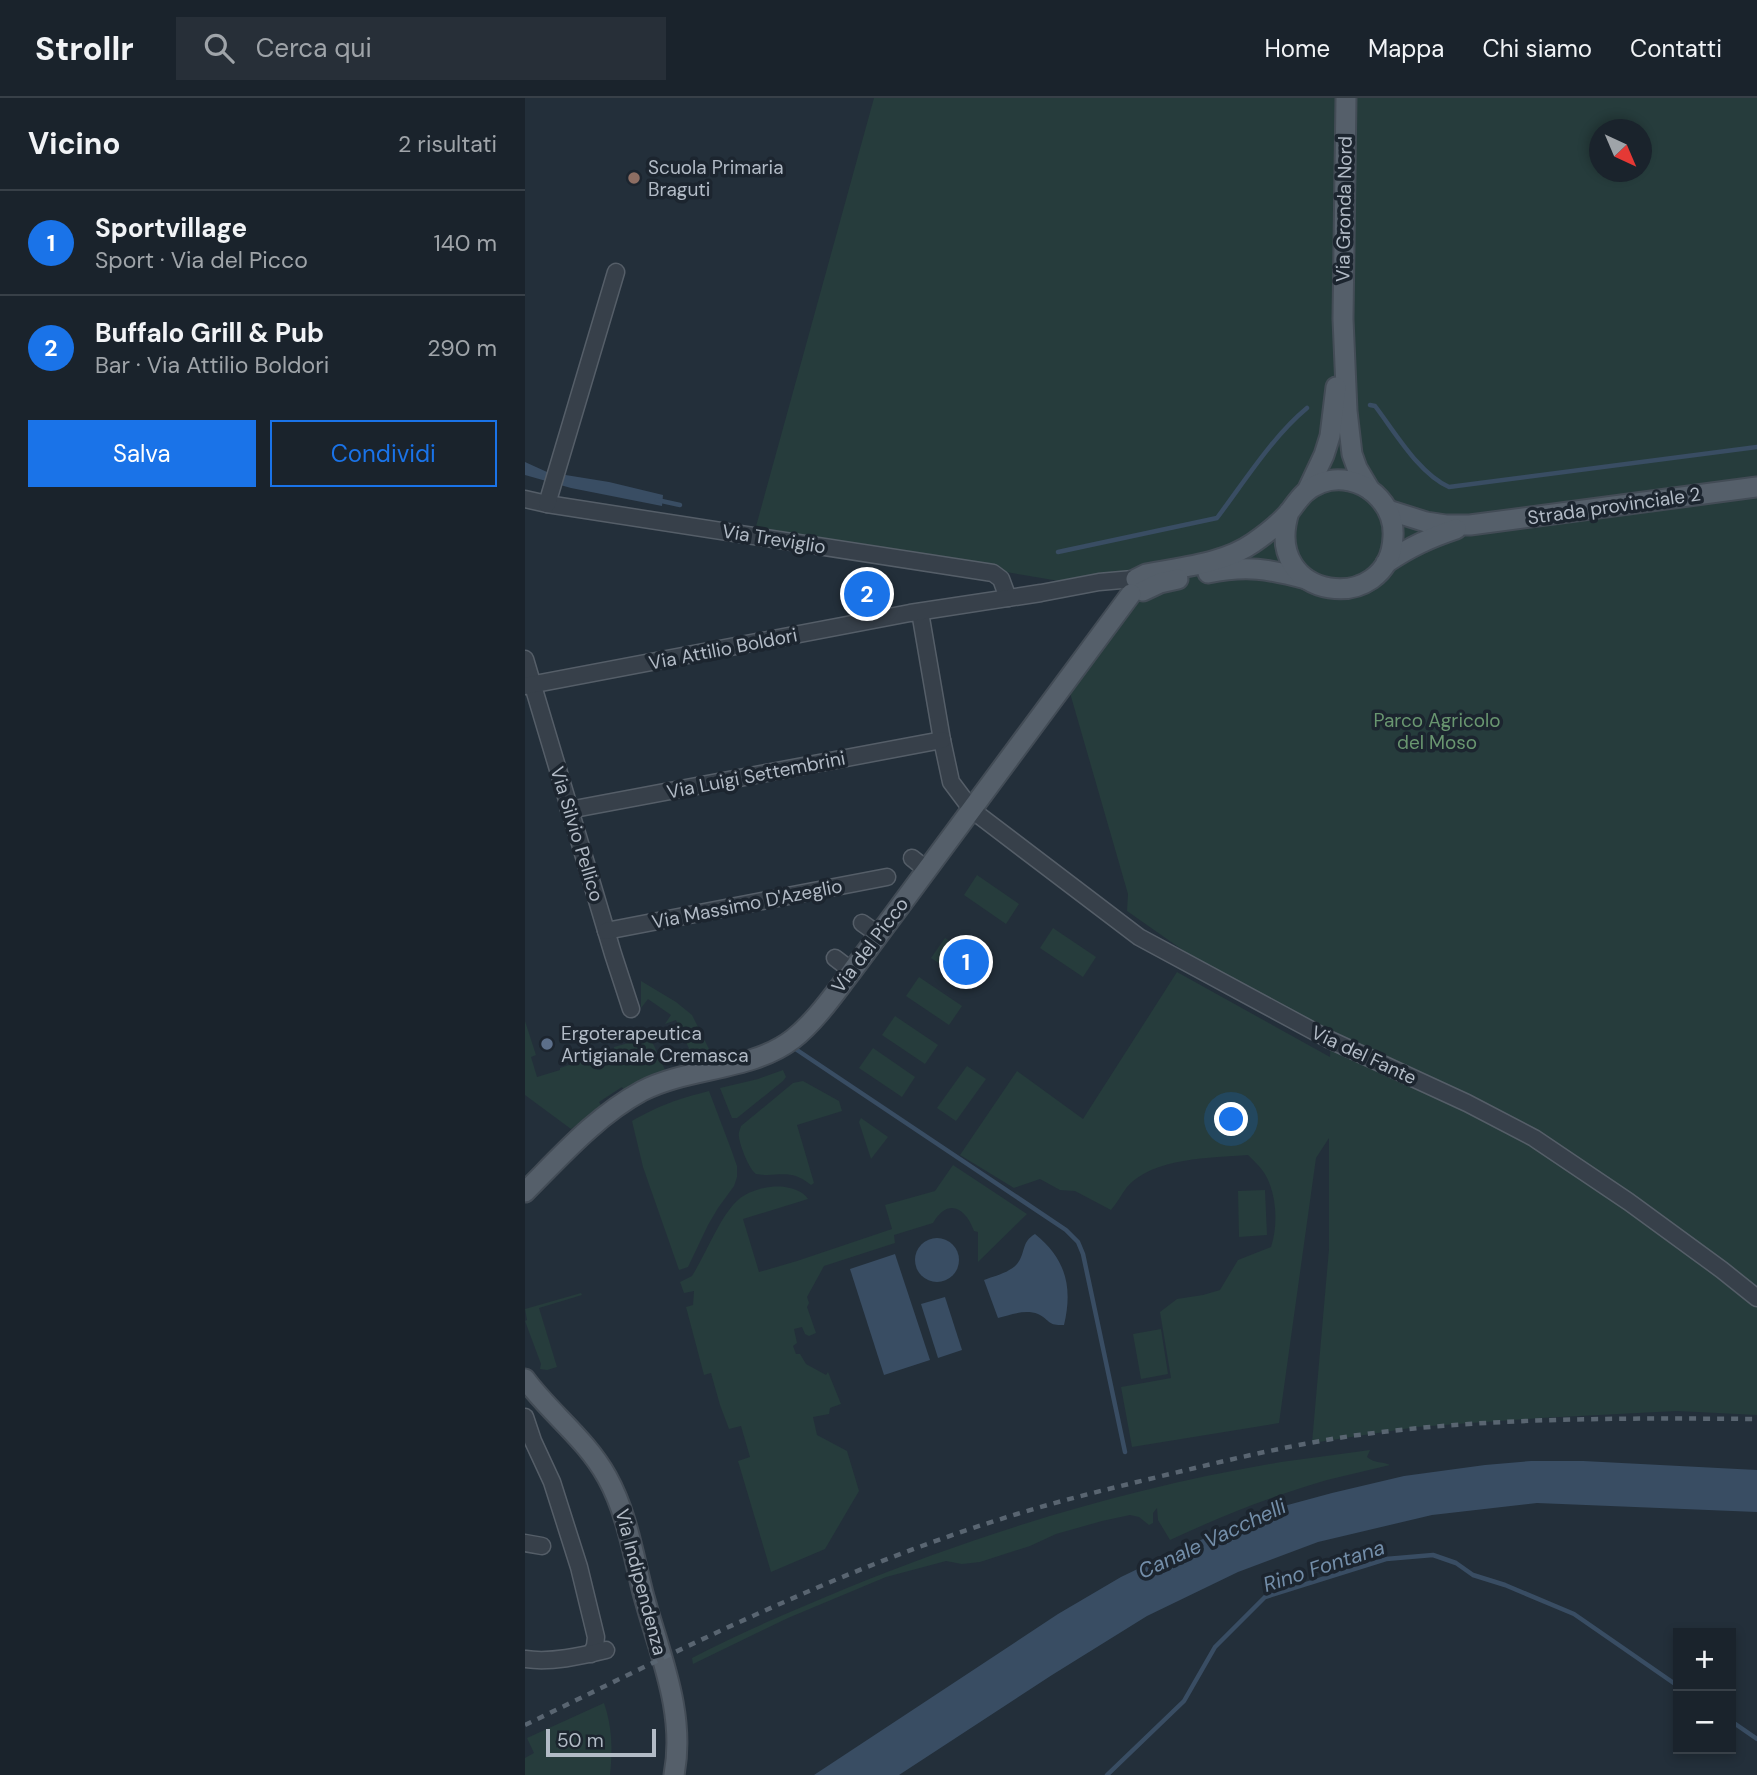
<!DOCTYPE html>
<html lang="it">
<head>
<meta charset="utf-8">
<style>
	:root { --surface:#1a232c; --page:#272f38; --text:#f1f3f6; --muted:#9fa4a9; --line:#384048; --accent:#1a73e8 }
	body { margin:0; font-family:"DM Sans",sans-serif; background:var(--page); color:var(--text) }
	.controls { position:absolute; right:21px; bottom:21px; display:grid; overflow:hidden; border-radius:0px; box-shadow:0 4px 10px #0003 }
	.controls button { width:63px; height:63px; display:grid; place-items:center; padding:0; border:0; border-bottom:2px solid var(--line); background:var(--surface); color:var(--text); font:35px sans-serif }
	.compass { position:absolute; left:1064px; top:21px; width:63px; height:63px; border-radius:50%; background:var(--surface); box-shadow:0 4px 10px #0003; rotate:136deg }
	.scale { position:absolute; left:21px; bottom:18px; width:110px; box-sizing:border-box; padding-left:7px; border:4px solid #b2bbc6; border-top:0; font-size:19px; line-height:24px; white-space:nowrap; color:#b2bbc6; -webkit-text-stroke:5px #1c252f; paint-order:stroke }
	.you { position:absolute; left:707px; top:1022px; width:24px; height:24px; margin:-18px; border:5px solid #fff; border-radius:50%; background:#1a73e8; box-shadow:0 0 0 10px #1a73e833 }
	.badge { display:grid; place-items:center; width:46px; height:46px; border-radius:50%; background:var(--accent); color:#fff; font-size:23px; font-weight:700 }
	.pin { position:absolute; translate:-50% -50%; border:4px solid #fff; box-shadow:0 2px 7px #0006 }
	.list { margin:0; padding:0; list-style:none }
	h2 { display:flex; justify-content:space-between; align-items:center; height:91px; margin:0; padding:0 28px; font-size:30px }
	h2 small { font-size:23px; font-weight:400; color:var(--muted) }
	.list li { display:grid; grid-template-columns:46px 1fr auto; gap:21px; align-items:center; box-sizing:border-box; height:105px; padding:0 28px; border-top:2px solid var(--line) }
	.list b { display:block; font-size:26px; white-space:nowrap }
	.list p { margin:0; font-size:23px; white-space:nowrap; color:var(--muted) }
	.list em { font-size:23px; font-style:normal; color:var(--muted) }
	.actions { display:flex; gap:14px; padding:21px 28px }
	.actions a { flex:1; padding:16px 0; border:2px solid var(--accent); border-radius:0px; text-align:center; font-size:24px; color:var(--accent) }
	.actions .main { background:var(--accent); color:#fff }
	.icon { flex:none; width:38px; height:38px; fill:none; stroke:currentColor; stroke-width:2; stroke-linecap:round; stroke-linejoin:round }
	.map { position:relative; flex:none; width:1232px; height:1677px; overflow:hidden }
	header { display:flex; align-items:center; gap:42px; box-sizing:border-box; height:98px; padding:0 35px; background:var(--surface); border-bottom:2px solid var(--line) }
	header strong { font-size:33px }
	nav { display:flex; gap:38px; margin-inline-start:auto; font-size:24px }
	.search { width:490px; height:63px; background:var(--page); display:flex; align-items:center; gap:18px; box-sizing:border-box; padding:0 24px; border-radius:0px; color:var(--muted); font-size:26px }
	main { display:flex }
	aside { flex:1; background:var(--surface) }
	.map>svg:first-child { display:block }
	.green { fill:#263c3c; fill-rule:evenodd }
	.water { fill:#394d63 }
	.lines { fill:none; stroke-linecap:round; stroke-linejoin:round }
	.stream { stroke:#394d63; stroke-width:4.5 }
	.minor-casing { stroke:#555e68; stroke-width:19 }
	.major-casing { stroke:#434c56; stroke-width:23 }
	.minor { stroke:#37404a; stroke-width:16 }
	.major { stroke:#555f6a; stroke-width:19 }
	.rail { stroke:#596571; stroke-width:4.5; stroke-dasharray:7 7; stroke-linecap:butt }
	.education-dot { fill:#8d6e63; stroke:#1c252f; stroke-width:2.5 }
	.service-dot { fill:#5c6f8a; stroke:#1c252f; stroke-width:2.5 }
	.labels { text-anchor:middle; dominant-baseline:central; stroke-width:7; stroke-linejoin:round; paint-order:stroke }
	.poi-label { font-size:19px; fill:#b2bbc6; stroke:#1c252f; text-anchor:start }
	.street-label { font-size:19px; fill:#b2bbc6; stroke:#1c252f }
	.park-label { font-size:19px; fill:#699670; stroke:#1c252f }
	.water-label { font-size:21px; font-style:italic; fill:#738ea9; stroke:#1c252f }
</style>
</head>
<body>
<header>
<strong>Strollr</strong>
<div class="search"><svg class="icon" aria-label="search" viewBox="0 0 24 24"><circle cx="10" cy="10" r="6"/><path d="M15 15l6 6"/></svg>Cerca qui</div>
<nav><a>Home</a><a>Mappa</a><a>Chi siamo</a><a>Contatti</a></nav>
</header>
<main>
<aside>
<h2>Vicino<small>2 risultati</small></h2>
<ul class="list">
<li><span class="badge">1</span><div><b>Sportvillage</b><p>Sport · Via del Picco</p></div><em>140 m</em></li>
<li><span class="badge">2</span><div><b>Buffalo Grill &amp; Pub</b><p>Bar · Via Attilio Boldori</p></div><em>290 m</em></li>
</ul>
<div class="actions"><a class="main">Salva</a><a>Condividi</a></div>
</aside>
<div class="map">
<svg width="1232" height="1677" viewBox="0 0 1232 1677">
	<rect width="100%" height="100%" fill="#232f3a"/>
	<!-- green -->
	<g class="green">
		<path d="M349 0H1232V1317L1152 1313 1015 1320 892 1329 787 1345 804 1151V1040L791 1060 754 1325 607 1349 596 1289 646 1280 635 1214 652 1201 678 1197 695 1192 713 1162 746 1149C753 1128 752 1098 741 1078 737 1070 729 1063 723 1057 687 1060 628 1059 602 1089 596 1097 592 1105 586 1112L550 1093 535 1092 515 1081 489 1090 435 1057 492 973 558 1021 652 874 805 959 806 938 706 886 602 813 603 796 545 595 637 470 534 483 230 432ZM1074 32H1116V74H1074Z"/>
		<path d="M452 777 494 806 481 826 439 797Z"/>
		<path d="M528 830 571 859 558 879 515 850Z"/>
		<path d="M420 840 464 869 450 889 406 860Z"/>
		<path d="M394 879 437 908 424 927 381 898Z"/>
		<path d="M116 883 151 904 167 917 184 951 157 963V962L167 957 151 922 140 926 146 917 123 901 116 910Z"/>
		<path d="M370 918 413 947 400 966 357 937Z"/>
		<path d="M0 923 11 957 6 959 12 979 35 972V970L89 952V949L125 939 141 974 118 982 99 992 97 989 74 1004 77 1009 46 1031 0 997Z"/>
		<path d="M348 950 390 979 377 999 334 970Z"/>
		<path d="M442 968 461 981 431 1023 412 1010Z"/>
		<path d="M258 972 261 979 258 983 212 1020H207L195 990 233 981Z"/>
		<path d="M278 983 314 1003 317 1013 272 1027 289 1085 286 1087C264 1069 254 1080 231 1076 224 1071 215 1048 214 1039 213 1035 215 1032 216 1028L268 985Z"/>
		<path d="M184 993 206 1051 212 1068V1079L209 1088 193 1110 183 1127 163 1169 154 1172 118 1069 107 1023C135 1007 153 1001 184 993Z"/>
		<path d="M336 1020 363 1039 346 1061 334 1024Z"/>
		<path d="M428 1067 502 1116 453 1164V1134L449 1133C441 1110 423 1099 408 1125L369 1137 370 1145 299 1168 282 1199 284 1205 282 1209 291 1235 284 1238 280 1236 277 1229 269 1231 272 1245 268 1248 271 1256H275L281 1266 301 1277 303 1274 316 1306 305 1310 304 1316 288 1319 292 1337 322 1353 334 1393 300 1451 246 1474 213 1363 225 1359 216 1328 204 1331 195 1307 186 1275 179 1277 161 1209 168 1207 169 1193 159 1195 155 1184 167 1178 170 1173C182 1153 196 1117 213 1102 224 1092 245 1087 260 1089 269 1091 278 1093 283 1101L218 1121 234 1174 272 1163 367 1131 360 1107 410 1093Z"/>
		<path d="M740 1092 742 1137 714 1139 713 1093Z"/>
		<path d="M56 1195 57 1197 14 1210 32 1269 22 1272 15 1271 16 1266 0 1223 2 1222 0 1211Z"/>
		<path d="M636 1231 643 1276 616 1281 608 1236Z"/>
		<path d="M845 1352 842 1359C851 1366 856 1363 865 1367 844 1372 823 1377 802 1382 750 1397 694 1419 645 1442L633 1422 632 1410 628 1415V1425L624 1427 614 1419 605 1417 577 1423 531 1436 505 1448 455 1464 437 1466 421 1463 361 1479 263 1520 168 1566 167 1560C217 1534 269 1512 322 1490 461 1433 607 1389 756 1364 786 1360 816 1356 845 1352Z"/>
		<path d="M79 1605C87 1628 88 1652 85 1677H0V1660L9 1655 2 1640Z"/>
	</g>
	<!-- water -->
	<g class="water">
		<path d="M0 364 22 374 84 384 138 397 137 408 46 390 0 377Z"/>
		<path d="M510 1136C541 1161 548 1189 539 1227 523 1228 525 1222 513 1216 500 1211 485 1217 473 1220L459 1182C469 1178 484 1175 492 1166 501 1155 496 1144 510 1136Z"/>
		<circle cx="412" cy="1162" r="22"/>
		<path d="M370 1156 405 1262 359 1277 325 1171Z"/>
		<path d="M420 1199 437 1252 413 1260 396 1206Z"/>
		<path d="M1006 1363H1058L1232 1372V1414L1012 1405 907 1417 793 1444 713 1474 622 1518 527 1577 374 1677H289L533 1516 596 1479 656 1450 759 1408 807 1395 879 1378 960 1367Z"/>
	</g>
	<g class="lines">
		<!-- stream -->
		<g class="stream">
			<path d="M845 307 850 308C870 334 894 376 924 389L1232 349"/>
			<path d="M132 402 155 407"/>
			<path d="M533 454 692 420C719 384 748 338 782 310"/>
			<path d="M272 952 541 1132 553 1144 558 1156 600 1354"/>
			<path d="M1206 1623 1232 1641"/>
			<path d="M582 1677 659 1603 690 1549 740 1499 861 1461 908 1457 931 1465 948 1477 980 1487 1049 1516 1153 1588"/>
		</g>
		<!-- minor casing -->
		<g class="minor-casing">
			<g id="minor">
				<path d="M0 401 22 406 468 475 476 481 483 500"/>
				<path d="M22 406 91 174"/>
				<path d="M395 514 417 642 426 684 447 712 614 839 803 941 942 1005 1009 1040 1104 1104 1197 1172 1232 1200"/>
				<path d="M0 561 88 856 106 911"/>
				<path d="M0 588 385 515 516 495 574 484 608 481"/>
				<path d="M44 712 417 642"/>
				<path d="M387 760 402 772"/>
				<path d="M337 825 354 837"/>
				<path d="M81 833 362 779"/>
				<path d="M310 860 327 873"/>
				<path d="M0 1319 8 1343 27 1384 54 1469 71 1539 70 1548 66 1556"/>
				<path d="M0 1445 17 1448"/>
				<path d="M0 1561C26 1565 56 1558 81 1552"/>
			</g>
		</g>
		<!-- major casing -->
		<g class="major-casing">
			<g id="major">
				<path d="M821 0 818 221 822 313 827 356 832 370 845 392"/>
				<path d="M783 391 799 357 805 338 811 289"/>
				<path d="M863 412 901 424 921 427H945L1232 389"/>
				<path d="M861 465C885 449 904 440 931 431"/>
				<path d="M683 475C722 467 743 471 781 481"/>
				<path d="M611 481 621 476C656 469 698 466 728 445 741 436 755 425 765 413 774 401 780 391 796 385 814 378 836 383 850 396 863 408 869 423 868 439 865 518 736 504 764 414"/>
				<path d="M618 493 635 485 653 481"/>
				<path d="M0 1094C36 1058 71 1018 117 993 163 969 227 973 268 941 291 923 309 896 327 873L606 496"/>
				<path d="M0 1281C25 1315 61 1341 82 1379 102 1415 108 1456 118 1495 134 1555 161 1614 149 1677"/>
			</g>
		</g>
		<!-- minor -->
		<use href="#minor" class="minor"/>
		<!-- major -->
		<use href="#major" class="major"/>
		<!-- rail -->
		<path class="rail" d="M0 1627C85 1586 170 1543 257 1505 333 1471 413 1440 492 1416 544 1400 596 1388 649 1375 707 1361 766 1347 826 1338 961 1319 1096 1320 1232 1321"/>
	</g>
	<!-- markers -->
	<circle class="education-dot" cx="109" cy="80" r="7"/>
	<circle class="service-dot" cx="22" cy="946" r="7"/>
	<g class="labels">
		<!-- poi labels -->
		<g class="poi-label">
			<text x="123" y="69">Scuola Primaria<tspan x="123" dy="22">Braguti</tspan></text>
			<text x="36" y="935">Ergoterapeutica<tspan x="36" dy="22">Artigianale Cremasca</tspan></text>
		</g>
		<!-- street labels -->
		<g class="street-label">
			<text transform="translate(819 111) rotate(-89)">Via Gronda Nord</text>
			<text transform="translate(1089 408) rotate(-8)">Strada provinciale 2</text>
			<text transform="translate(249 441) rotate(9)">Via Treviglio</text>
			<text transform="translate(198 551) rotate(-11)">Via Attilio Boldori</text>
			<text transform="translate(231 677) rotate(-11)">Via Luigi Settembrini</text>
			<text transform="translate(52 736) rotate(73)">Via Silvio Pellico</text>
			<text transform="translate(222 806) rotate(-11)">Via Massimo D'Azeglio</text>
			<text transform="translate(345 847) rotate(-53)">Via del Picco</text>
			<text transform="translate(839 957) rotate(25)">Via del Fante</text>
			<text transform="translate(116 1484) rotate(75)">Via Indipendenza</text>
		</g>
		<!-- park labels -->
		<g class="park-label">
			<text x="912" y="622">Parco Agricolo<tspan x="912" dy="22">del Moso</tspan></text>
		</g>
		<!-- water labels -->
		<g class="water-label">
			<text transform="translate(687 1441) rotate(-25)">Canale Vacchelli</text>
			<text transform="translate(799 1468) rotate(-18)">Rino Fontana</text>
		</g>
	</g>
</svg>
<div class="controls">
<button>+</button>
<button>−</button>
</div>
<svg class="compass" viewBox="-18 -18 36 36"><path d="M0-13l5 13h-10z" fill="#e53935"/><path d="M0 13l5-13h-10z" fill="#9fa4a9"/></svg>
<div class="scale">50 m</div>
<div class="you"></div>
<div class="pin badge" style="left:441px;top:864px">1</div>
<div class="pin badge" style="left:342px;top:496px">2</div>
</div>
</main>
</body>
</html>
